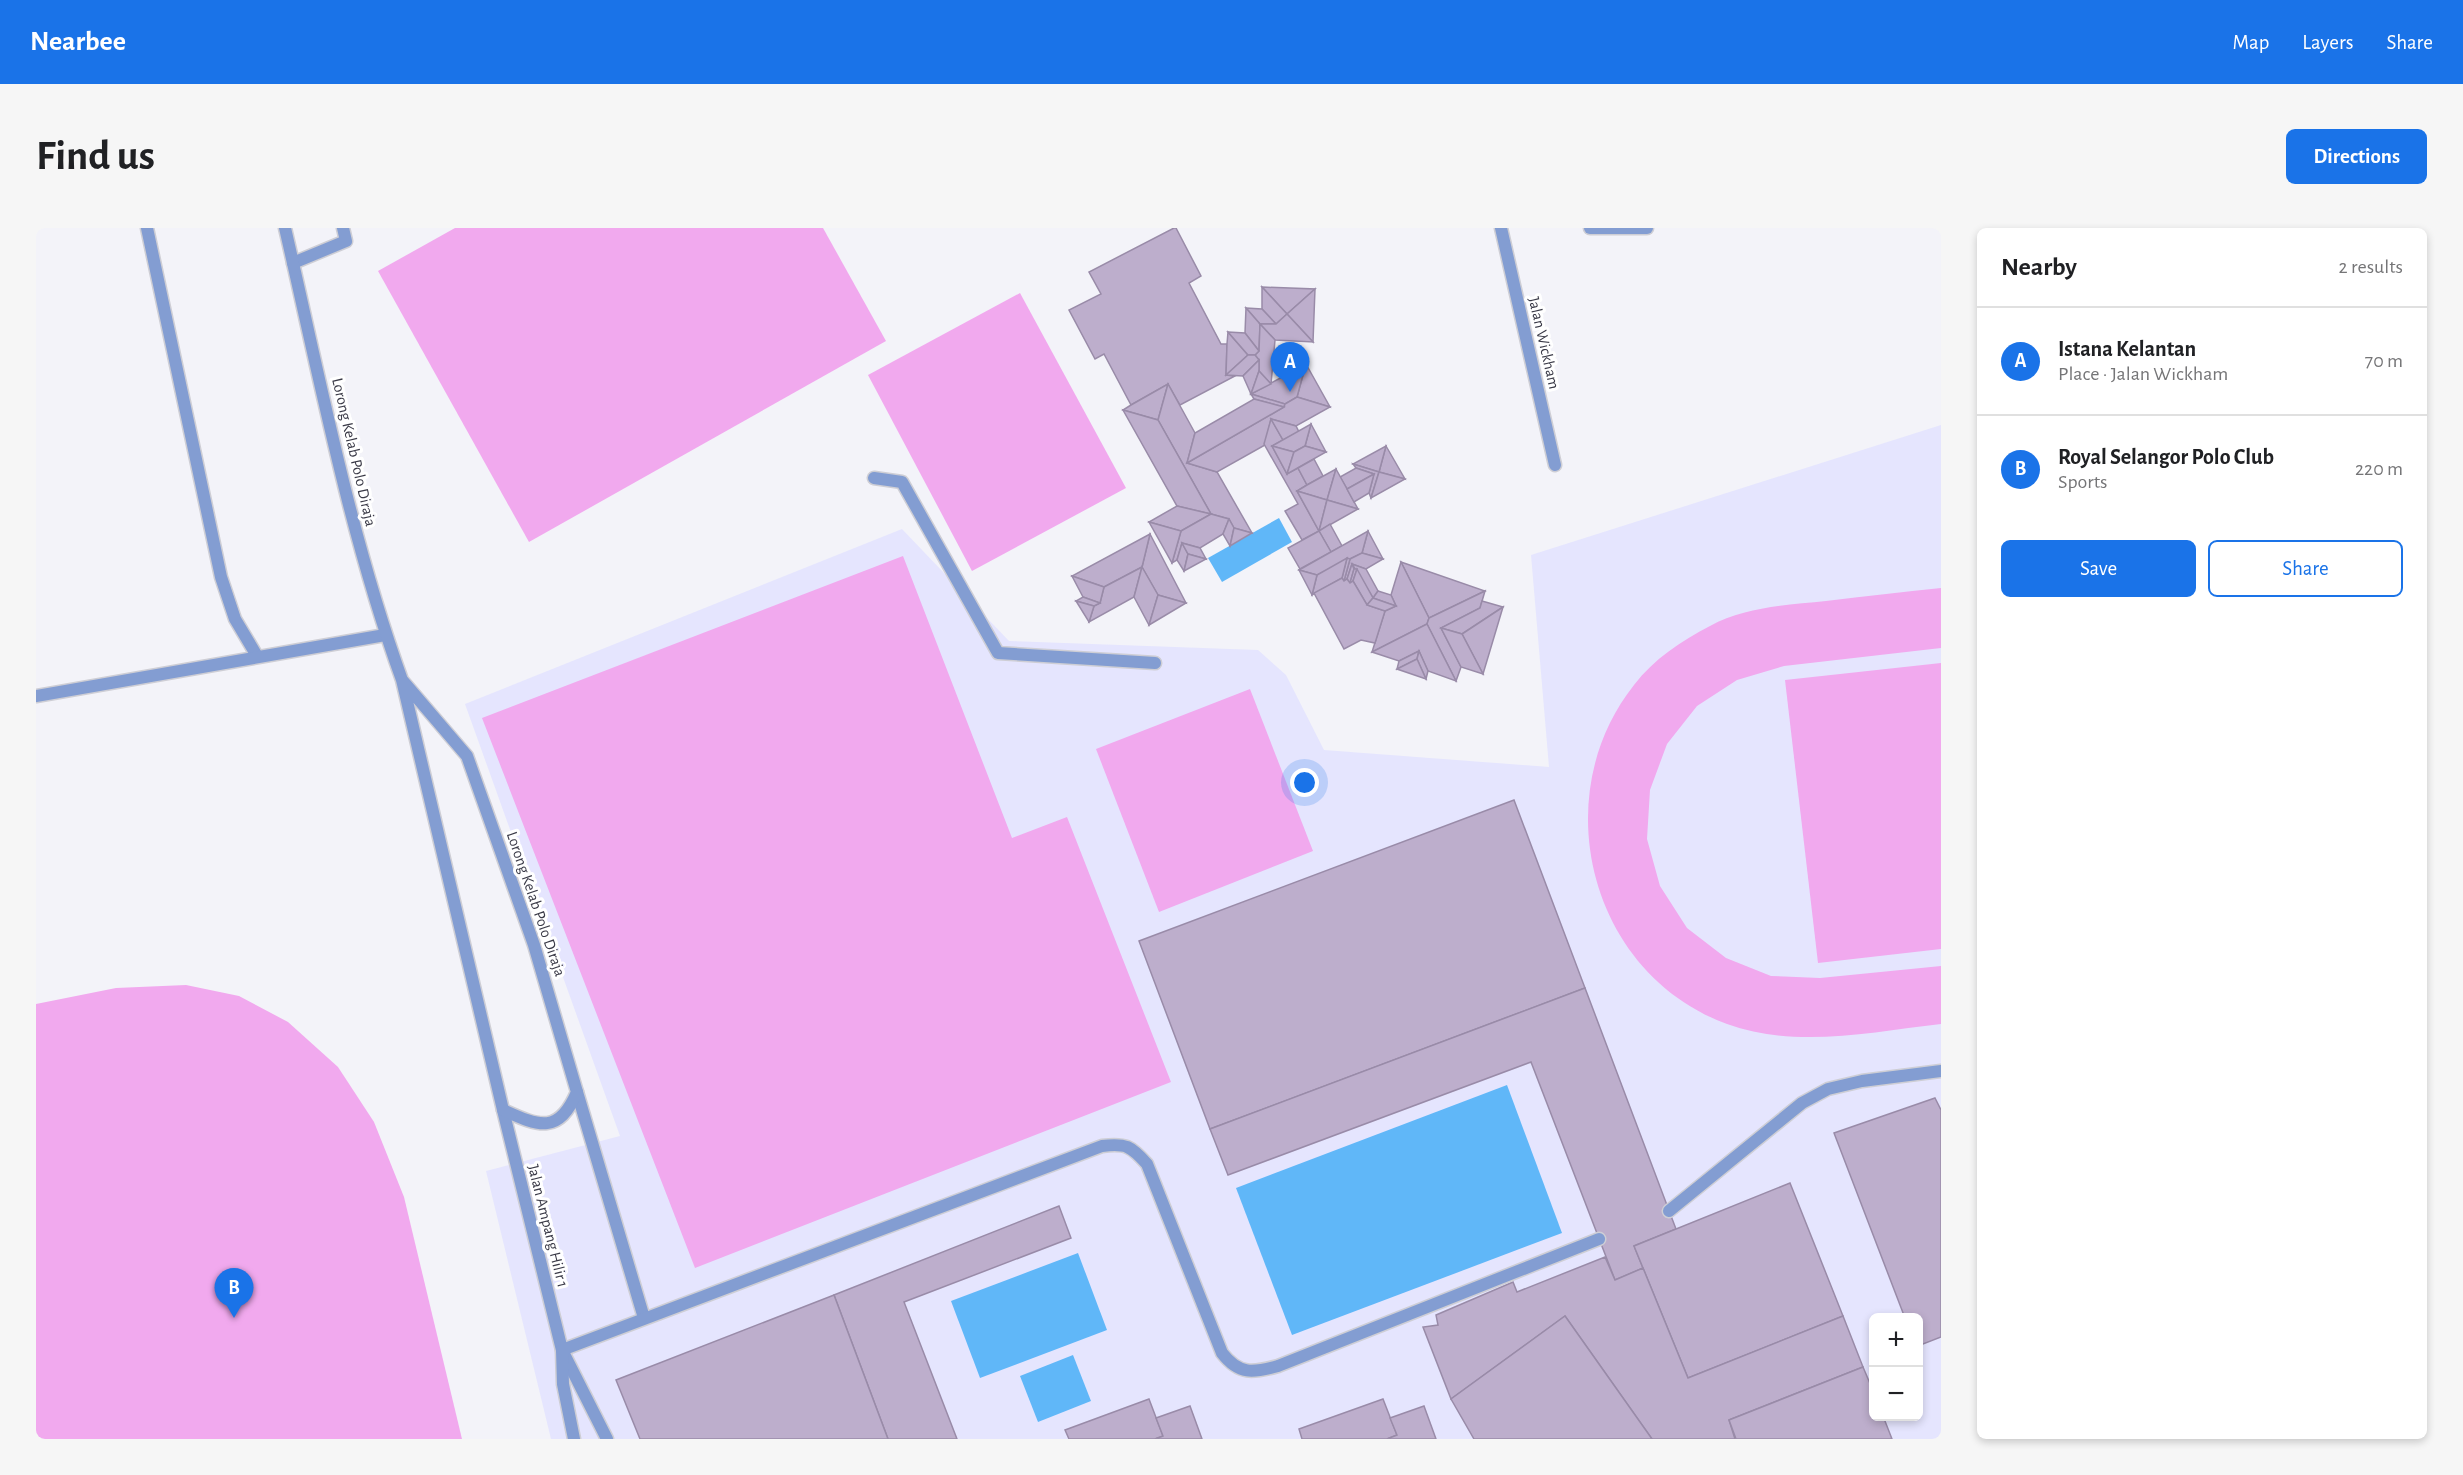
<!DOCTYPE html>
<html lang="en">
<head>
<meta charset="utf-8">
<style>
	:root { --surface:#fff; --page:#f6f6f6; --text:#202124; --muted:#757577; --line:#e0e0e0; --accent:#1a73e8 }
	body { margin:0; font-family:"Alegreya Sans",sans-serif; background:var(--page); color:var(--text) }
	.controls { position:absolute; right:18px; bottom:18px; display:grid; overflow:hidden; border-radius:9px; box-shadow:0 3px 9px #0003 }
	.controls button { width:54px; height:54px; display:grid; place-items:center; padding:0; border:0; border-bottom:2px solid var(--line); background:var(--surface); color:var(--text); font:30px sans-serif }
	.you { position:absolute; left:1269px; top:555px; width:21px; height:21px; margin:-15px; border:4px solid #fff; border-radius:50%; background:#1a73e8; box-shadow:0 0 0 9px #1a73e833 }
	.badge { display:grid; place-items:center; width:39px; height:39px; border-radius:50%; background:var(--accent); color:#fff; font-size:20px; font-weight:700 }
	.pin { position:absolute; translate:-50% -50px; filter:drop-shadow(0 2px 3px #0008) }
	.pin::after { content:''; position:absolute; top:32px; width:21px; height:18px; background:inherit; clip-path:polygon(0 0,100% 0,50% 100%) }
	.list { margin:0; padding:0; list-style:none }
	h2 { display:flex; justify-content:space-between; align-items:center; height:78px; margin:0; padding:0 24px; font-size:26px }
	h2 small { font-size:20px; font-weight:400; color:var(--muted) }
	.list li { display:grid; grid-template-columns:39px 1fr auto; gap:18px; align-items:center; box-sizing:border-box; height:108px; padding:0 24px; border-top:2px solid var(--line) }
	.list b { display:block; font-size:22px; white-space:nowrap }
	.list p { margin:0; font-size:20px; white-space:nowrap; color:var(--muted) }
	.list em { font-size:20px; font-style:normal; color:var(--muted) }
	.actions { display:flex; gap:12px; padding:18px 24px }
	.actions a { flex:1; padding:14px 0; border:2px solid var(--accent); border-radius:9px; text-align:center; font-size:21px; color:var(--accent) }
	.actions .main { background:var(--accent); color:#fff }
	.map { position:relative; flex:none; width:1905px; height:1211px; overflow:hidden; border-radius:9px }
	header { display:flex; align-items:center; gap:36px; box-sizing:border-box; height:84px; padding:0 30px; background:var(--accent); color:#fff }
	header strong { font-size:28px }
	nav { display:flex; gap:33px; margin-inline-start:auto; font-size:21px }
	.intro { display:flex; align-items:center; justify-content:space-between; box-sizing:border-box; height:144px; padding:0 36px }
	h1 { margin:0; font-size:42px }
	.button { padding:15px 27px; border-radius:9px; background:var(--accent); color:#fff; font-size:21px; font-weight:700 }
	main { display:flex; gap:36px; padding:0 36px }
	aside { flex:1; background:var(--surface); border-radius:9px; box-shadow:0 3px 9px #0003 }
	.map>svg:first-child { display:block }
	.built { fill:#e5e5fe; fill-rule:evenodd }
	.green { fill:#f1a9ee }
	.water { fill:#60b7f8 }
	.building { fill:#bdaecc; stroke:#998ba8; stroke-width:1.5 }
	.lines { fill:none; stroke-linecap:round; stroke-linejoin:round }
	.service-casing { stroke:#ceced5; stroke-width:15 }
	.minor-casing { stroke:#ceced5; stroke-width:15 }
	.service { stroke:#839dd2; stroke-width:12 }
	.minor { stroke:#839dd2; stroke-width:12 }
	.labels { text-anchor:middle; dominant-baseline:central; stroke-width:6; stroke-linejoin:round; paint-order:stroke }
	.street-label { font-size:16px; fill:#3a3a47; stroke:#fff }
</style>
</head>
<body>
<header>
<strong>Nearbee</strong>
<nav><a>Map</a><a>Layers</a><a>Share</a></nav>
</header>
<div class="intro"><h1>Find us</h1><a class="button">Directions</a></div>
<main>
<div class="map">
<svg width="1905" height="1211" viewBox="0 0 1905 1211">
	<rect width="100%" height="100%" fill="#f3f3f9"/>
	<!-- built -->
	<path class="built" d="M1905 197V1211H515L450 943 584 908 429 476 866 301 973 413 1222 422 1250 447 1288 522 1513 539 1495 327ZM1838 1090H1882V1188H1838Z"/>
	<!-- green -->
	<g class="green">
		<path d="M419 0H787L850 113 493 314 342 43Z"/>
		<path d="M984 65 1090 260 936 343 832 147Z"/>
		<path d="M867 328 976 610 1031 589 1135 854 659 1040 446 490Z"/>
		<path d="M1905 360V420L1748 438 1701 452 1661 478 1631 516 1614 562 1611 611 1624 658 1651 700 1690 730 1735 748 1784 750 1905 738V796C1834 804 1760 821 1691 796 1554 746 1509 569 1598 457 1618 431 1645 413 1674 398 1709 379 1751 377 1790 373 1829 368 1867 364 1905 360Z"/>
		<path d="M1905 435V721L1782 735 1749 452Z"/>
		<path d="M1214 461 1277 623 1123 684 1060 521Z"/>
		<path d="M150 757 203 768 252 794 302 839 338 894 368 969 426 1211H0V776L80 760Z"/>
	</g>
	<!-- water -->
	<g class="water">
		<path d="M1243 290 1256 314 1186 354 1172 330Z"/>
		<path d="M1471 857 1526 1005 1256 1107 1200 960Z"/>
		<path d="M1042 1025 1071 1102 944 1150 915 1073Z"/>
		<path d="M1037 1127 1055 1173 1002 1194 984 1148Z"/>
	</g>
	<!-- building -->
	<g class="building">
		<path d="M1138 0H1140L1165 48 1153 55 1185 116H1191L1190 147 1199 148 1144 177 1132 156 1095 177 1068 126 1059 131 1033 82 1065 66 1053 44Z"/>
		<path d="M1226 59 1279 61 1251 86Z"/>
		<path d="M1226 59 1251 86 1240 96 1226 81Z"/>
		<path d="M1279 61 1277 114 1251 86Z"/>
		<path d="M1210 80 1226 81 1240 96H1224Z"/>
		<path d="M1210 80 1224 96 1223 123 1209 105Z"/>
		<path d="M1251 86 1277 114 1239 112 1224 96H1240Z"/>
		<path d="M1224 96 1239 112 1235 156 1223 143V132L1219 127 1223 123Z"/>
		<path d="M1192 104 1212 127 1190 147 1191 116Z"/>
		<path d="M1192 104 1209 105 1223 123 1219 127H1212Z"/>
		<path d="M1212 127H1219L1223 132 1207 148 1190 147Z"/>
		<path d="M1223 132V143L1215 166 1207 148Z"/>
		<path d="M1270 136 1294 179 1261 169Z"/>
		<path d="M1270 136 1261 169 1249 176 1215 166Z"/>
		<path d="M1223 143 1235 156 1215 166Z"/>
		<path d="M1132 156 1122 192 1087 182 1095 177Z"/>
		<path d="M1132 156 1159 205 1151 235 1181 244 1216 305 1198 300 1193 291 1175 286 1122 192Z"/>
		<path d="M1215 166 1249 176 1248 179 1218 171Z"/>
		<path d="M1261 169 1294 179 1260 198 1235 191 1229 217 1181 244 1151 235 1248 179 1249 176Z"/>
		<path d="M1218 171 1248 179 1151 235 1159 205Z"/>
		<path d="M1087 182 1122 192 1175 286 1141 278Z"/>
		<path d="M1235 191 1247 212 1236 218 1251 246 1262 240 1271 257 1261 263 1283 303 1266 312 1249 283 1262 276 1228 216Z"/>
		<path d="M1235 191 1260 198 1263 204 1247 212Z"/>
		<path d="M1275 196 1290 224 1269 218Z"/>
		<path d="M1275 196 1269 218 1258 224 1236 218Z"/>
		<path d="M1236 218 1258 224 1251 246Z"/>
		<path d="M1269 218 1290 224 1251 246 1258 224Z"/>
		<path d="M1350 218 1369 251 1343 244Z"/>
		<path d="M1350 218 1343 244 1317 236Z"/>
		<path d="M1278 231 1287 248 1271 257 1262 240Z"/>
		<path d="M1317 236 1343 244 1335 270 1333 265 1338 246 1320 240Z"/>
		<path d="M1320 240 1338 246 1311 261 1304 249Z"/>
		<path d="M1300 241 1291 272 1261 263 1271 257Z"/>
		<path d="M1300 241 1322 281 1291 272Z"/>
		<path d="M1343 244 1369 251 1335 270Z"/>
		<path d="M1338 246 1333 265 1318 274 1311 261Z"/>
		<path d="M1261 263 1291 272 1283 303Z"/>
		<path d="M1291 272 1322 281 1283 303Z"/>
		<path d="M1141 278 1175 286 1145 303 1113 294Z"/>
		<path d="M1175 286 1193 291 1187 306 1164 320 1146 315 1141 332 1136 335 1145 303Z"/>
		<path d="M1193 291 1198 300 1194 318 1187 306Z"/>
		<path d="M1113 294 1145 303 1136 335Z"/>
		<path d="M1294 296 1306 318 1295 324 1283 303Z"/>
		<path d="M1198 300 1216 305 1194 318Z"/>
		<path d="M1283 303 1295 324 1264 341 1252 320Z"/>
		<path d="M1332 303 1347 331 1326 325Z"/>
		<path d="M1332 303 1326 325 1281 347 1263 342Z"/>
		<path d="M1114 306 1150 375 1122 367 1106 339Z"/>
		<path d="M1114 306 1106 339 1068 359 1036 348Z"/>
		<path d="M1146 315 1152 326 1148 343 1141 332Z"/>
		<path d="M1146 315 1164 320 1170 331 1152 326Z"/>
		<path d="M1326 325 1347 331 1330 341 1316 336 1311 351 1308 353 1314 331Z"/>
		<path d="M1152 326 1170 331 1148 343Z"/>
		<path d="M1311 330 1314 331 1308 353 1306 350Z"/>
		<path d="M1311 330 1306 350 1276 367 1281 347Z"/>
		<path d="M1365 334 1449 363 1393 390Z"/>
		<path d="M1365 334 1393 390 1391 396 1336 424 1349 383 1360 378 1355 367Z"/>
		<path d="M1316 336 1318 341 1314 355 1311 351Z"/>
		<path d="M1316 336 1330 341 1342 363 1337 370Z"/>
		<path d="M1106 339 1098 369 1053 394 1058 378 1064 375 1068 359Z"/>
		<path d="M1106 339 1122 367 1113 397 1098 369Z"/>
		<path d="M1318 341H1321L1317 353 1314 355Z"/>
		<path d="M1321 341 1337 370 1331 377 1317 353Z"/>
		<path d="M1263 342 1281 347 1276 367Z"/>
		<path d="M1036 348 1068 359 1064 375 1047 369Z"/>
		<path d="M1306 350 1308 353 1311 351 1314 355 1317 353 1331 377 1349 383 1339 415 1325 412 1308 421 1278 365Z"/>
		<path d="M1342 363 1355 367 1360 378 1337 370Z"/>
		<path d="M1449 363 1444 380 1405 400 1425 439 1420 453 1391 396 1393 390Z"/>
		<path d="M1122 367 1150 375 1113 397Z"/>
		<path d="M1047 369 1064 375 1058 378 1040 373Z"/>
		<path d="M1337 370 1360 378 1349 383 1331 377Z"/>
		<path d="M1040 373 1058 378 1053 394Z"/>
		<path d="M1446 373 1467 379 1426 406 1405 400 1444 380Z"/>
		<path d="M1467 379 1447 446 1426 406Z"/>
		<path d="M1391 396 1420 453 1392 443 1383 423 1363 433 1336 424Z"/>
		<path d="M1405 400 1426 406 1447 446 1425 439Z"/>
		<path d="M1383 423 1381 431 1361 441 1363 433Z"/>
		<path d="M1383 423 1392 443 1390 451 1381 431Z"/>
		<path d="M1381 431 1390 451 1361 441Z"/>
		<path d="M1478 572 1549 760 1174 901 1103 713Z"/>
		<path d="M1549 760 1640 1001 1598 1018 1607 1040 1579 1052 1495 834 1192 947 1174 901Z"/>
		<path d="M1899 870 1905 882V1109L1882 1118V1090H1869L1798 905Z"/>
		<path d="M1754 955 1807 1088 1652 1150 1598 1018Z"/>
		<path d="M1023 978 1035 1010 868 1074 921 1211H852L798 1067Z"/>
		<path d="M1569 1029 1579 1052 1607 1040 1652 1150 1807 1088 1827 1139 1693 1192 1699 1211H1616L1529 1088 1415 1171 1387 1099 1402 1097 1400 1087 1477 1054 1481 1064Z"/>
		<path d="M798 1067 852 1211H604L580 1152Z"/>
		<path d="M1529 1088 1616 1211H1438L1415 1171Z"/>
		<path d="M1827 1139 1838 1165V1188H1847L1856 1211H1700L1693 1192Z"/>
		<path d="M1113 1171 1127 1208 1119 1211H1033L1029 1202Z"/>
		<path d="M1347 1171 1361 1207 1351 1211H1266L1263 1201Z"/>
		<path d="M1154 1178 1166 1211H1119L1127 1208 1120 1190Z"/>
		<path d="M1388 1178 1400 1211H1351L1361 1207 1354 1190Z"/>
	</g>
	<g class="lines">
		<!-- service casing -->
		<g class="service-casing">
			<g id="service">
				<path d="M111 0 185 349 199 391 221 428"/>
				<path d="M1554 0H1611"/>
				<path d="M257 35 310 13 307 0"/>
				<path d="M838 250 866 254 962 425 1119 435"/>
				<path d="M0 468 349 407"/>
				<path d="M541 864 608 1090"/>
				<path d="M467 882 526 1122 571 1211"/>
				<path d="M1633 983 1766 875 1792 861 1826 853 1905 843"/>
				<path d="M538 1211 527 1156 526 1122 1066 918C1090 915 1095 918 1111 936L1186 1125C1203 1147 1217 1145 1242 1138L1563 1011"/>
			</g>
		</g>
		<!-- minor casing -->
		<g class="minor-casing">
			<g id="minor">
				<path d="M249 0C284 151 313 305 366 452L467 882C504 899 523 906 541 864L498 717 431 528 366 452"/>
				<path d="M1465 0 1519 237"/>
			</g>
		</g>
		<!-- service -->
		<use href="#service" class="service"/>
		<!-- minor -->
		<use href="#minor" class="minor"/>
	</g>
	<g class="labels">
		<!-- street labels -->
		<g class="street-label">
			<text transform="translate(1508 115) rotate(77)">Jalan Wickham</text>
			<text transform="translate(318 224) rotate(77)">Lorong Kelab Polo Diraja</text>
			<text transform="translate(500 676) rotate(71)">Lorong Kelab Polo Diraja</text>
			<text transform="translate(512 998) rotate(76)">Jalan Ampang Hilir 1</text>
		</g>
	</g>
</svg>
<div class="controls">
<button>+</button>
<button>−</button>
</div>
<div class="you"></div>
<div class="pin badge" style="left:1254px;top:164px">A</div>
<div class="pin badge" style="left:198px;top:1090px">B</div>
</div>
<aside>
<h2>Nearby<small>2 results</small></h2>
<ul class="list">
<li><span class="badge">A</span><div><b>Istana Kelantan</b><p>Place · Jalan Wickham</p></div><em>70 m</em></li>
<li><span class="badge">B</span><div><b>Royal Selangor Polo Club</b><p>Sports</p></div><em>220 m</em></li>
</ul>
<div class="actions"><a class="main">Save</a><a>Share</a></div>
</aside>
</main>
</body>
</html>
